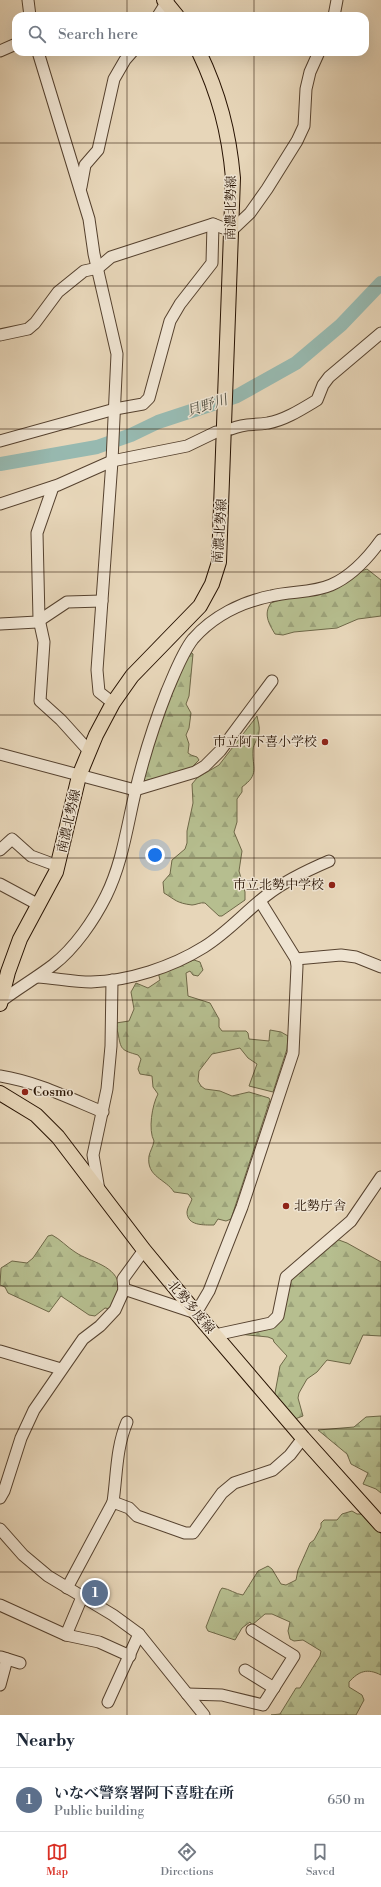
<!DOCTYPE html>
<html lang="en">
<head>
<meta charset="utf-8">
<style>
	:root { --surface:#fff; --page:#f6f6f7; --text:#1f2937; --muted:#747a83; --line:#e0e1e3; --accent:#d93025 }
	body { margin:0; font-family:"Libre Bodoni","Noto Serif JP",serif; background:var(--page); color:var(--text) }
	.you { position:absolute; left:155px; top:855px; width:14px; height:14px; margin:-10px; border:3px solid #fff; border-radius:50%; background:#1a73e8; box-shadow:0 0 0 6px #1a73e833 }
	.badge { display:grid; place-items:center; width:26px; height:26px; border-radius:50%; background:var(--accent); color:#fff; font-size:13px; font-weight:700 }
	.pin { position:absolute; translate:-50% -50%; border:2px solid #fff; box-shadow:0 1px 4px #0006 }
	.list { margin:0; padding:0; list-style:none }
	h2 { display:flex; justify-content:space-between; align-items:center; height:52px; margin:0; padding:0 16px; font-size:17px }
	h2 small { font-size:13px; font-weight:400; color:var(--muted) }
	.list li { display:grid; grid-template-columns:26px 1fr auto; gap:12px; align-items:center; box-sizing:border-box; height:64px; padding:0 16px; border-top:1px solid var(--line) }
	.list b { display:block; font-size:15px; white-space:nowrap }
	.list p { margin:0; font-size:13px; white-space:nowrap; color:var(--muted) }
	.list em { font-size:13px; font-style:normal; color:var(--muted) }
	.icon { flex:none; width:22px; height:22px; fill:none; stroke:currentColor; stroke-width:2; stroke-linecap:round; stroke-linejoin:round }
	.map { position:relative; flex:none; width:381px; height:1715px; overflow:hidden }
	.search { position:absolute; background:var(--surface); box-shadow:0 4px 16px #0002; left:12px; right:12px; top:12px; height:44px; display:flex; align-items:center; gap:10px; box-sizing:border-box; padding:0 14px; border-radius:12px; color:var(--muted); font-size:15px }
	.sheet { height:116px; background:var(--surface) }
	nav { display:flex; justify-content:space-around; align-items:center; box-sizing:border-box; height:56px; border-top:1px solid var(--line); background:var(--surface); font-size:11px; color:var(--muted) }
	nav a { display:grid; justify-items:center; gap:2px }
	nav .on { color:var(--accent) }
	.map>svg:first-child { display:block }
	.forest { fill:url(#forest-firs); stroke:#6e6848 }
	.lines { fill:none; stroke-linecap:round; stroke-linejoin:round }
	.river { stroke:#97b9b0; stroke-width:14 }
	.minor-casing { stroke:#56422f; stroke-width:13 }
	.major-casing { stroke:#261101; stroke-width:16 }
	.minor { stroke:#efe4d2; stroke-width:11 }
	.major { stroke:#e7d6b9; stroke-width:14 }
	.grid { fill:none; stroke:#261101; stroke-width:1; stroke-opacity:0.55 }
	.poi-dot { fill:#8f2418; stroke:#efe4d2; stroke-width:1.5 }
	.labels { text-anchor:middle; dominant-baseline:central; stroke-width:3; stroke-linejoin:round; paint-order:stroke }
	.street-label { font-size:13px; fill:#261101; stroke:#efe4d2 }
	.poi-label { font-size:13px; fill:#261101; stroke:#efe4d2; text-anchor:end }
	.water-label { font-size:14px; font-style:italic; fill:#4e4c3e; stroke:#efe4d2 }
</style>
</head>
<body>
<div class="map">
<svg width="381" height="1715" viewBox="0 0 381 1715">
	<defs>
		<pattern id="forest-firs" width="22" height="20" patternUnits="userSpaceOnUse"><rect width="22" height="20" fill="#b6be8f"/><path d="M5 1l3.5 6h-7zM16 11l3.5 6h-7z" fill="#9ca27a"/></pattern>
	</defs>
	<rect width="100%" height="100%" fill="#e7d6b9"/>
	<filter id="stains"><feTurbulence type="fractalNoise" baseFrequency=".005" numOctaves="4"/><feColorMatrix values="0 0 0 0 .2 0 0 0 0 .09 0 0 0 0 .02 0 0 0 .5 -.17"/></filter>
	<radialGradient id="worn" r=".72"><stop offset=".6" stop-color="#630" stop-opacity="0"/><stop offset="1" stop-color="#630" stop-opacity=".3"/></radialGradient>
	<!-- forest -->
	<g class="forest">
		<path d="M367 569 381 580V616L358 619 337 628 294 632 283 635 275 634C269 624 263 614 271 603Z"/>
		<path d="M190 652 193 654 189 696 186 704 191 713 189 728 186 735 189 744 188 753 191 755 197 757 199 760 190 769 141 782 168 698Z"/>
		<path d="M257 716C258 721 260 727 259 732 259 738 253 744 253 750 252 768 260 774 242 787V792L237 799V822L234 832 242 851 239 871 245 892V900L222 916H219L205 903C200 902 196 905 192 905 176 903 176 900 164 893L163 882 170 874 172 860 185 849 187 843V831L193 803 192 784 197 778 219 765Z"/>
		<path d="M194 960 200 962 203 970 198 976 193 975 190 971 186 973 188 996 210 1003 219 1019V1027L222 1031H246L248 1033 249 1039 269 1041 270 1030 281 1032 288 1036 287 1049 273 1092 249 1086 257 1064 248 1058 240 1048 212 1054 199 1071 198 1081 201 1086 205 1089 220 1091 232 1096 249 1092 269 1098 270 1100 231 1219 226 1221 218 1219 214 1225C204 1225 187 1226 187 1212 187 1208 191 1203 192 1199L188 1194 174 1192C166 1179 146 1177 149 1156 150 1151 153 1147 154 1141 148 1130 152 1105 158 1094L153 1087 152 1076 140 1074 138 1069 141 1059 138 1055C121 1050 121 1050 118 1033 117 1029 116 1027 116 1023L129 1021 134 1009 131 992 136 983 148 988 160 980 158 972Z"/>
		<path d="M52 1235C60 1239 67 1247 75 1252 91 1263 116 1264 120 1288L110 1309 105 1308 95 1316 89 1315 61 1296 49 1312 8 1293 5 1287 0 1285 1 1268 12 1261 27 1263 33 1258 48 1236Z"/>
		<path d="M328 1236 347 1243 381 1262V1336L363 1335 350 1364 327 1360 317 1372 307 1379 299 1393 298 1398 303 1416 295 1419 277 1399 275 1393 280 1366 287 1356 274 1342 273 1339 268 1337 238 1334 270 1328 293 1266 303 1254Z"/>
		<path d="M381 1416V1493L376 1489 363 1484 368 1473 351 1464 347 1454 318 1430 354 1427 366 1417Z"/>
		<path d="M352 1511 357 1514H364L381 1534V1675C367 1668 359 1671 349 1682V1687L362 1695 364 1700 356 1715H271L280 1714 296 1688H300L320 1656 321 1651 303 1640 294 1641 290 1639 288 1631 290 1622 272 1614H265L252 1625 250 1622 242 1628 235 1640 208 1631 206 1627 220 1591 222 1588C230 1589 235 1594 243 1595L258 1571 268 1566 272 1569 281 1584 286 1585 296 1580 298 1570 310 1543 314 1540 321 1527V1523L324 1520H337L342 1514Z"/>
	</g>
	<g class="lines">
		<!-- river -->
		<path class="river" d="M0 464 97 447 131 435 158 422 237 396 296 363 341 325 381 283"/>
		<!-- minor casing -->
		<g class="minor-casing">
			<g id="minor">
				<path d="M28 0 30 16"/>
				<path d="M158 16 168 0"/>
				<path d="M334 16 337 0"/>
				<path d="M0 51 16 44"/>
				<path d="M38 52 89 219 94 254 117 354 112 461 97 670 99 692 113 703"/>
				<path d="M81 187 85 165 98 150 114 79 125 60 132 52"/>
				<path d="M0 335 28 329 35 323 58 292 84 271 98 268 111 257 213 224 231 231 250 213 267 189 297 141 304 126 306 89 310 72 319 52"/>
				<path d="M231 429C247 422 253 426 268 423 285 420 302 409 317 400L323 385 329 377 381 333"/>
				<path d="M0 441 115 409 143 404 149 398 170 321 180 304 212 263 213 224"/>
				<path d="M53 487 37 533 39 619 44 642 40 701 61 720 89 751"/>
				<path d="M0 504 58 485 112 461 187 446 216 432"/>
				<path d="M0 624 37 622 67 602 102 601"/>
				<path d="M0 754 135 790 195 772 205 766 220 751 272 681"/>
				<path d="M0 850 12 839 31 856 58 866"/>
				<path d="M0 884 39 905"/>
				<path d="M296 959 341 955 356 957 381 967"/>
				<path d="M37 977C55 978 73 982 91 982 129 981 172 967 204 947 227 933 246 911 267 895 286 880 308 870 329 861"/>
				<path d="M0 1002C17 989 36 978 53 965 75 948 94 920 106 896 122 864 127 827 135 793 143 759 154 724 167 691 174 675 182 653 193 639 213 616 242 602 271 596 291 591 313 593 331 585 352 576 368 558 381 540"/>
				<path d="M0 1076C37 1082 69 1098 103 1112"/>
				<path d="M99 1190 93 1155 107 1089 111 1046 112 980"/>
				<path d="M124 1289 196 1313 209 1291 242 1207 293 1053 297 966 296 959 260 901"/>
				<path d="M215 1335 271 1323 278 1316 286 1277 351 1221 381 1177"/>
				<path d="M0 1351 61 1369"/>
				<path d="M0 1498 4 1491 21 1438 34 1410 83 1339 100 1326 115 1310 124 1290 123 1279 144 1250"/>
				<path d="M113 1502C117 1474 116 1448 127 1422"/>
				<path d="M0 1529 23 1555 48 1576 113 1615 139 1634 204 1715"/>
				<path d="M67 1588 113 1502 129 1508 137 1516 185 1533H193L222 1493 234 1483 273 1470 290 1455 303 1438"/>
				<path d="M0 1605 66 1635 99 1642 130 1656"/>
				<path d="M66 1635 82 1597"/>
				<path d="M1 1657 20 1663"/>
				<path d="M245 1670 274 1688"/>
				<path d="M0 1685 7 1659"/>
				<path d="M187 1694 222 1695 263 1705 294 1656 252 1630"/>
				<path d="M108 1702 139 1634"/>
			</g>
		</g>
		<!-- major casing -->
		<g class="major-casing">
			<g id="major">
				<path d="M164 0 177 16"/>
				<path d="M0 1004 8 972 20 939 56 872 79 776 96 735 113 703 132 676 200 606 212 584 219 562 233 178C229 132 219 94 199 52"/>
				<path d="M0 1093 36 1115 58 1137 144 1250 196 1313 303 1438 381 1525"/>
			</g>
		</g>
		<!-- minor -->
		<use href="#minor" class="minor"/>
		<!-- major -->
		<use href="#major" class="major"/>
	</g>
	<!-- grid -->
	<path class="grid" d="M127 0V16M254 0V16M127 52V1715M254 52V1715M0 143H381M0 286H381M0 429H381M0 572H381M0 715H381M0 858H381M0 1000H381M0 1143H381M0 1286H381M0 1429H381M0 1572H381"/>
	<!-- markers -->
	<g class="poi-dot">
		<circle cx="325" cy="742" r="4"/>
		<circle cx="332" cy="885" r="4"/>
		<circle cx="25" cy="1092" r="4"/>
		<circle cx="286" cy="1206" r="4"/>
	</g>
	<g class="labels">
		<!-- street labels -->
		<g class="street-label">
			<text transform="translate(231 208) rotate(-89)">南濃北勢線</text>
			<text transform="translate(220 531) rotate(-86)">南濃北勢線</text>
			<text transform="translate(69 821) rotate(-77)">南濃北勢線</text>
			<text transform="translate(191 1307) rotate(50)">北勢多度線</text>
		</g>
		<!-- poi labels -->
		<g class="poi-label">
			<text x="317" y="742">市立阿下喜小学校</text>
			<text x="324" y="885">市立北勢中学校</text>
			<text x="33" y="1092" text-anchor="start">Cosmo</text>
			<text x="294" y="1206" text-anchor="start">北勢庁舎</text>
		</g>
		<!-- water labels -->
		<g class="water-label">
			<text transform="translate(207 406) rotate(-18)">貝野川</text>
		</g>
	</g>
	<rect width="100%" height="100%" filter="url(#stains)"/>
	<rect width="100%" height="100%" fill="url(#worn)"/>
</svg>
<div class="you"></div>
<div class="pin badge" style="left:95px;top:1593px;background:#5c6f8a">1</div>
<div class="search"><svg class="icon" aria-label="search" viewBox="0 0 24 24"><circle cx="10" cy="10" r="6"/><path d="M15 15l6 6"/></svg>Search here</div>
</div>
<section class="sheet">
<h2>Nearby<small></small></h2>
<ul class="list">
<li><span class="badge" style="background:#5c6f8a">1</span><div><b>いなべ警察署阿下喜駐在所</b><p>Public building</p></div><em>650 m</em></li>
</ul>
</section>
<nav>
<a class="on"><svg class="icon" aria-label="map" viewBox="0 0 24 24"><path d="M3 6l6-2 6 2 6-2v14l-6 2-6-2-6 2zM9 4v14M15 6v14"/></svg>Map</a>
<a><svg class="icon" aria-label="directions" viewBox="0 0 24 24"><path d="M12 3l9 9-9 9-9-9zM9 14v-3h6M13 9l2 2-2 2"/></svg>Directions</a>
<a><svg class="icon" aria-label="saved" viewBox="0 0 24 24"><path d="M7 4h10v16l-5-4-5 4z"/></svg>Saved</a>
</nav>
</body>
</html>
